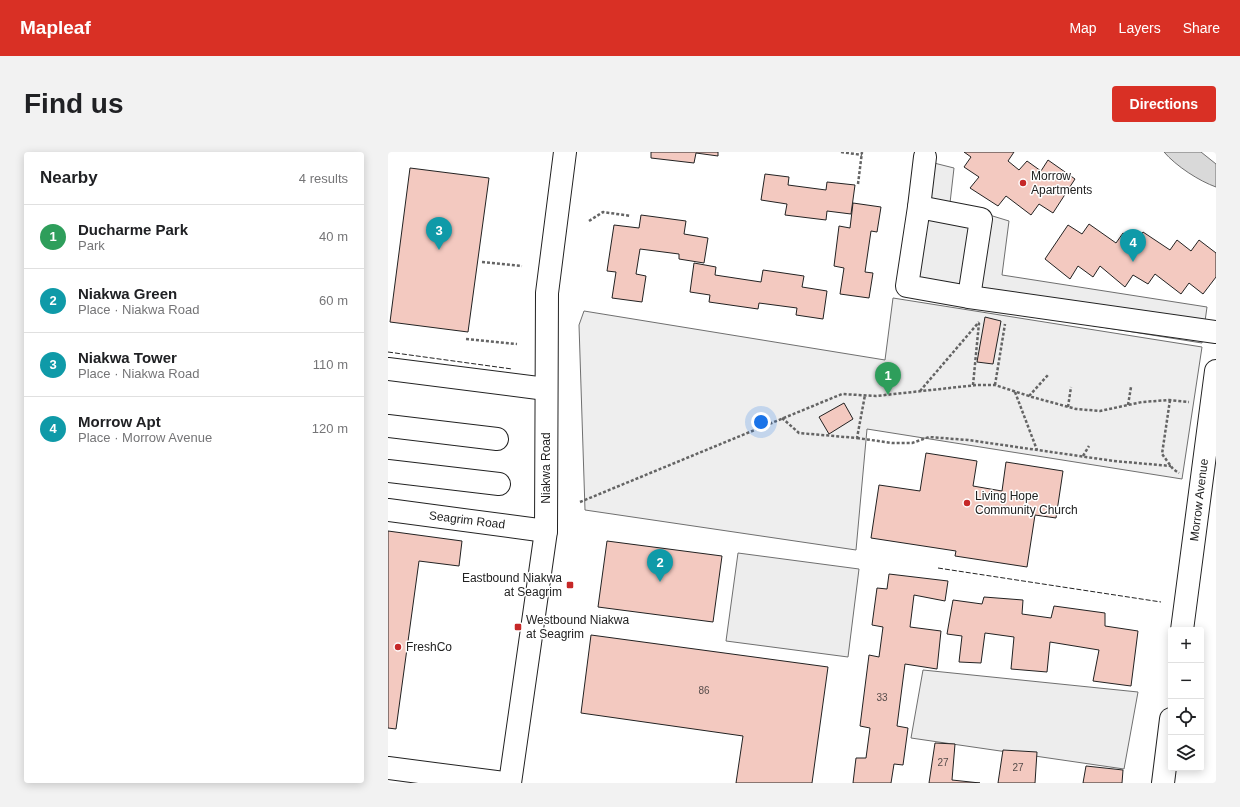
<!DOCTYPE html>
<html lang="en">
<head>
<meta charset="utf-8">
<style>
	:root { --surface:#fff; --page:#f2f2f2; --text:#202124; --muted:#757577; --line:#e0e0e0; --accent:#d93025 }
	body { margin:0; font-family:Arial,sans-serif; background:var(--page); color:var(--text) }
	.controls { position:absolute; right:12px; bottom:12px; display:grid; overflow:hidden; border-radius:4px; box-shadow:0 2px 10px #0003 }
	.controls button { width:36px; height:36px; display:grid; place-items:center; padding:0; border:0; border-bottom:1px solid var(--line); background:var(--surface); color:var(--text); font:20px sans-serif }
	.you { position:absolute; left:373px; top:270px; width:14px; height:14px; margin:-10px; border:3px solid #fff; border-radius:50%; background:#1a73e8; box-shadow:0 0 0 6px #1a73e833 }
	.badge { display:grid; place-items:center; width:26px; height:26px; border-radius:50%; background:var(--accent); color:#fff; font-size:13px; font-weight:700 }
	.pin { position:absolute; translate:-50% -33px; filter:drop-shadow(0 1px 2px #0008) }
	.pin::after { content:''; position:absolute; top:21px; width:14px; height:12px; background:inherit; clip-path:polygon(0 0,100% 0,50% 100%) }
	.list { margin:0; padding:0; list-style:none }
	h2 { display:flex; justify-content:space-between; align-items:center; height:52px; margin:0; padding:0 16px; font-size:17px }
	h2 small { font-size:13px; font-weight:400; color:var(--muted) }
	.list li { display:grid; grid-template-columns:26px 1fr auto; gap:12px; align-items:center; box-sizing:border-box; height:64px; padding:0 16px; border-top:1px solid var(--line) }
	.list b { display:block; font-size:15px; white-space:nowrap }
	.list p { margin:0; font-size:13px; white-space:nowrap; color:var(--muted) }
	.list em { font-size:13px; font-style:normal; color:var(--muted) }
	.icon { flex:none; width:22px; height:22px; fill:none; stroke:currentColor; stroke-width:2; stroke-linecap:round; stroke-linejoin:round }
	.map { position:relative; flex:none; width:828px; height:631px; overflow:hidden; border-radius:4px }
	header { display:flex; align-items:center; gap:24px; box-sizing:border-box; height:56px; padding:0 20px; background:var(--accent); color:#fff }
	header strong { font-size:19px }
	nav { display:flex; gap:22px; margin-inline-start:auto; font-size:14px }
	.intro { display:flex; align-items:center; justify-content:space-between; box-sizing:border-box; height:96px; padding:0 24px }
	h1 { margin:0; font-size:28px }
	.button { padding:10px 18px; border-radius:4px; background:var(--accent); color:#fff; font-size:14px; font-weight:700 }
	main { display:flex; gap:24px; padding:0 24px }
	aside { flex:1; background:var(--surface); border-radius:4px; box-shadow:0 2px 10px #0003 }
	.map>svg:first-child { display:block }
	.green { fill:#eee; stroke:#6f6f6f }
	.parking { fill:#ededed; stroke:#6f6f6f }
	.water { fill:#d9d9d9; stroke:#6f6f6f }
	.building { fill:#f3c9c0; stroke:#222 }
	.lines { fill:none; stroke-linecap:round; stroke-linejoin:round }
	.minor-casing { stroke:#222; stroke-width:24 }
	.path { stroke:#646464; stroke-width:2.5; stroke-dasharray:3 2; stroke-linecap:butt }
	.minor { stroke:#fff; stroke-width:22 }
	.fence { stroke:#222; stroke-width:1; stroke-dasharray:5 2; stroke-linecap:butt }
	.poi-dot { fill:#c62828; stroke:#fff; stroke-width:1.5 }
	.labels { text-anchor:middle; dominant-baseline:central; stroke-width:3; stroke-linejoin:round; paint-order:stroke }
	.number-label { font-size:10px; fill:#564c4a }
	.poi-label { font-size:12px; fill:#222; stroke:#fff; text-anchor:start }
	.street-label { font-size:12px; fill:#222; stroke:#fff }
</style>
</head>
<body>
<header>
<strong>Mapleaf</strong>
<nav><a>Map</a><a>Layers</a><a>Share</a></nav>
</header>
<div class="intro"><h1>Find us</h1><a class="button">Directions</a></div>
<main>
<aside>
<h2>Nearby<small>4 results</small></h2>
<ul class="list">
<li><span class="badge" style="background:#2e9e5b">1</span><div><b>Ducharme Park</b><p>Park</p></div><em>40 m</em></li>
<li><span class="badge" style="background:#0f9aa8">2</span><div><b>Niakwa Green</b><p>Place · Niakwa Road</p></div><em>60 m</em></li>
<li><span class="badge" style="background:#0f9aa8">3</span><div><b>Niakwa Tower</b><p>Place · Niakwa Road</p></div><em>110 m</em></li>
<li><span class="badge" style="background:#0f9aa8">4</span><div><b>Morrow Apt</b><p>Place · Morrow Avenue</p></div><em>120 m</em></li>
</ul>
</aside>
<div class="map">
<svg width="828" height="631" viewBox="0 0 828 631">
	<rect width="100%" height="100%" fill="#fff"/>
	<!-- green -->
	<path class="green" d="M505 146 814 195 794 327 479 277 468 398 197 358 191 173 196 159 497 208Z"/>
	<!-- parking -->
	<g class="parking">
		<path d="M530 7 566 16 562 51 621 69 614 123 819 155 814 191 512 143Z"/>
		<path d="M350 401 471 417 460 505 338 489Z"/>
		<path d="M535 518 750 540 736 617 523 586Z"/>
	</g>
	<!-- water -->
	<path class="water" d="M776 0H813L828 12V35C811 29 788 14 776 0Z"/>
	<!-- building -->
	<g class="building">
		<path d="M263 0H330V4L308 1 306 11 263 6Z"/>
		<path d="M576 0H626L620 9 631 18 639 9 653 19 660 8 687 27 665 61 651 52 643 63 618 44 610 54 582 36 591 25 576 15 583 5Z"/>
		<path d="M22 16 101 26 80 180 2 170Z"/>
		<path d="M377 22 401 25 400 33 438 38 439 30 467 33 463 62 439 59 438 68 397 63 399 52 373 48Z"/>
		<path d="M465 51 493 55 489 80 483 79 477 120 485 121 481 146 452 142 456 116 446 114 451 74 462 76Z"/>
		<path d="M253 63 298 69 296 82 320 86 316 111 291 107V102L252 97 248 122 258 124 254 150 224 146 228 120 219 119 226 73 251 76Z"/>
		<path d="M701 72 728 91 735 81 748 90 755 80 782 98 789 88 803 99 811 88 828 101V125L815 142 801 131 793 142 767 122 760 132 745 123 737 135 712 114 705 125 690 114 682 127 657 107 680 73 694 82Z"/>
		<path d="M306 111 328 115 327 123 373 130 375 118 416 124 414 135 439 139 435 167 408 163 409 156 371 151 370 157 321 150 322 143 302 140Z"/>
		<path d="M597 165 613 169 605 212 589 210Z"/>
		<path d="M456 251 465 267 441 282 431 265Z"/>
		<path d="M538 301 589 309 585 334 614 339 618 310 675 319 668 366 647 363 639 415 567 404 568 399 483 386 491 333 532 339Z"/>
		<path d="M0 379 74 389 71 414 31 409 8 577 0 576Z"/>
		<path d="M219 389 334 404 325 470 210 455Z"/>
		<path d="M501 422 560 429 557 449 526 443 522 475 553 479 549 517 517 512 509 574 520 576 515 613 506 612 503 631H465L468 606H478L482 576 472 574 481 503 491 505 495 475 484 473 489 436 499 437Z"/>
		<path d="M596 445 635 448 634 462 663 466 666 454 717 461V474L750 479 743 534 705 529 711 498 662 490 659 520 623 517 626 485 597 481 593 511 571 510 574 484 559 482 565 448 594 452Z"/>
		<path d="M203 483 440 515 424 631H348L355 584 193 561Z"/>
		<path d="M547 591 567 592 564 628 592 631H541Z"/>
		<path d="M615 598 649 600 647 631H610Z"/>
		<path d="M698 614 735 618 734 631H695Z"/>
	</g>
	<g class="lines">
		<!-- minor casing -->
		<g class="minor-casing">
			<g id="minor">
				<path d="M537 5 531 55 519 134 581 145 828 180"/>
				<path d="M531 55 593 67 581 145"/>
				<path d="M0 217 158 237"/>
				<path d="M0 274 109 287"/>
				<path d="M0 319 111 332"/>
				<path d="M0 358 158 379"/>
				<path d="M794 478 828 219"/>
				<path d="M0 616 116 631"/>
				<path d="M122 631 158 379 159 141 177 0"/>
				<path d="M775 631 783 567"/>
			</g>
		</g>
		<!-- path -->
		<g class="path">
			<path d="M453 0 474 3"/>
			<path d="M470 32 474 0"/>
			<path d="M201 69 215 60 243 64"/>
			<path d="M94 110 134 114"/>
			<path d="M78 187 129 192"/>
			<path d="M585 233 591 171"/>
			<path d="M607 233 617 172"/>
			<path d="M532 239 591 170"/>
			<path d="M627 240 649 298"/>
			<path d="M641 244 660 223"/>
			<path d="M782 248 774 302 785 317 791 321"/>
			<path d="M740 253 743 235"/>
			<path d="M680 255 683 235"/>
			<path d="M394 266 411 281 469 286 477 243"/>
			<path d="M469 286 504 291H524L541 285 580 288 726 309 783 314"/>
			<path d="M695 304 701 294"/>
			<path d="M192 350 454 242 488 244 589 233H607L644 245 688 257 712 259 754 250 781 248 801 250"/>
		</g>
		<!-- minor -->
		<use href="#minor" class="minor"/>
		<!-- fence -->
		<g class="fence">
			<path d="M0 200 124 217"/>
			<path d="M550 416 773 450"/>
		</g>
	</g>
	<!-- markers -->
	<g class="poi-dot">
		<circle cx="635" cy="31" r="4"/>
		<circle cx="579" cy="351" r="4"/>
		<rect x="178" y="429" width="8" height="8" rx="2"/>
		<rect x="126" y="471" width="8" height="8" rx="2"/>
		<circle cx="10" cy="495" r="4"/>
	</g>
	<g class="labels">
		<!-- number labels -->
		<g class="number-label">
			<text x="316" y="538">86</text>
			<text x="494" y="545">33</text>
			<text x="555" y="610">27</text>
			<text x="630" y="615">27</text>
		</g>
		<!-- poi labels -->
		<g class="poi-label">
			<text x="643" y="24">Morrow<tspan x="643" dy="14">Apartments</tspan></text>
			<text x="587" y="344">Living Hope<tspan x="587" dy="14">Community Church</tspan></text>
			<text x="174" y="426" text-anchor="end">Eastbound Niakwa<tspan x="174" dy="14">at Seagrim</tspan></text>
			<text x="138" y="468">Westbound Niakwa<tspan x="138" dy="14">at Seagrim</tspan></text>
			<text x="18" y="495">FreshCo</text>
		</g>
		<!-- street labels -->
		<g class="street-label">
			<text transform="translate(158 316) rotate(-90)">Niakwa Road</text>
			<text transform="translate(811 348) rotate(-83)">Morrow Avenue</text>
			<text transform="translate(79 368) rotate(7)">Seagrim Road</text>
		</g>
	</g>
</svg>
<div class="controls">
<button>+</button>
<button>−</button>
<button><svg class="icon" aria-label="locate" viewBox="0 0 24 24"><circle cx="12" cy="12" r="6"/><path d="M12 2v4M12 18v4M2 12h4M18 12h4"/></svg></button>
<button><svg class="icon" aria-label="layers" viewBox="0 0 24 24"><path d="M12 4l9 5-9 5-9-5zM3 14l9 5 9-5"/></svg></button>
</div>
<div class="you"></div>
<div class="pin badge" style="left:500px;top:243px;background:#2e9e5b">1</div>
<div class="pin badge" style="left:272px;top:430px;background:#0f9aa8">2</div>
<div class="pin badge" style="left:51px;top:98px;background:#0f9aa8">3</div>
<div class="pin badge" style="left:745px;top:110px;background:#0f9aa8">4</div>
</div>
</main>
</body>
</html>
